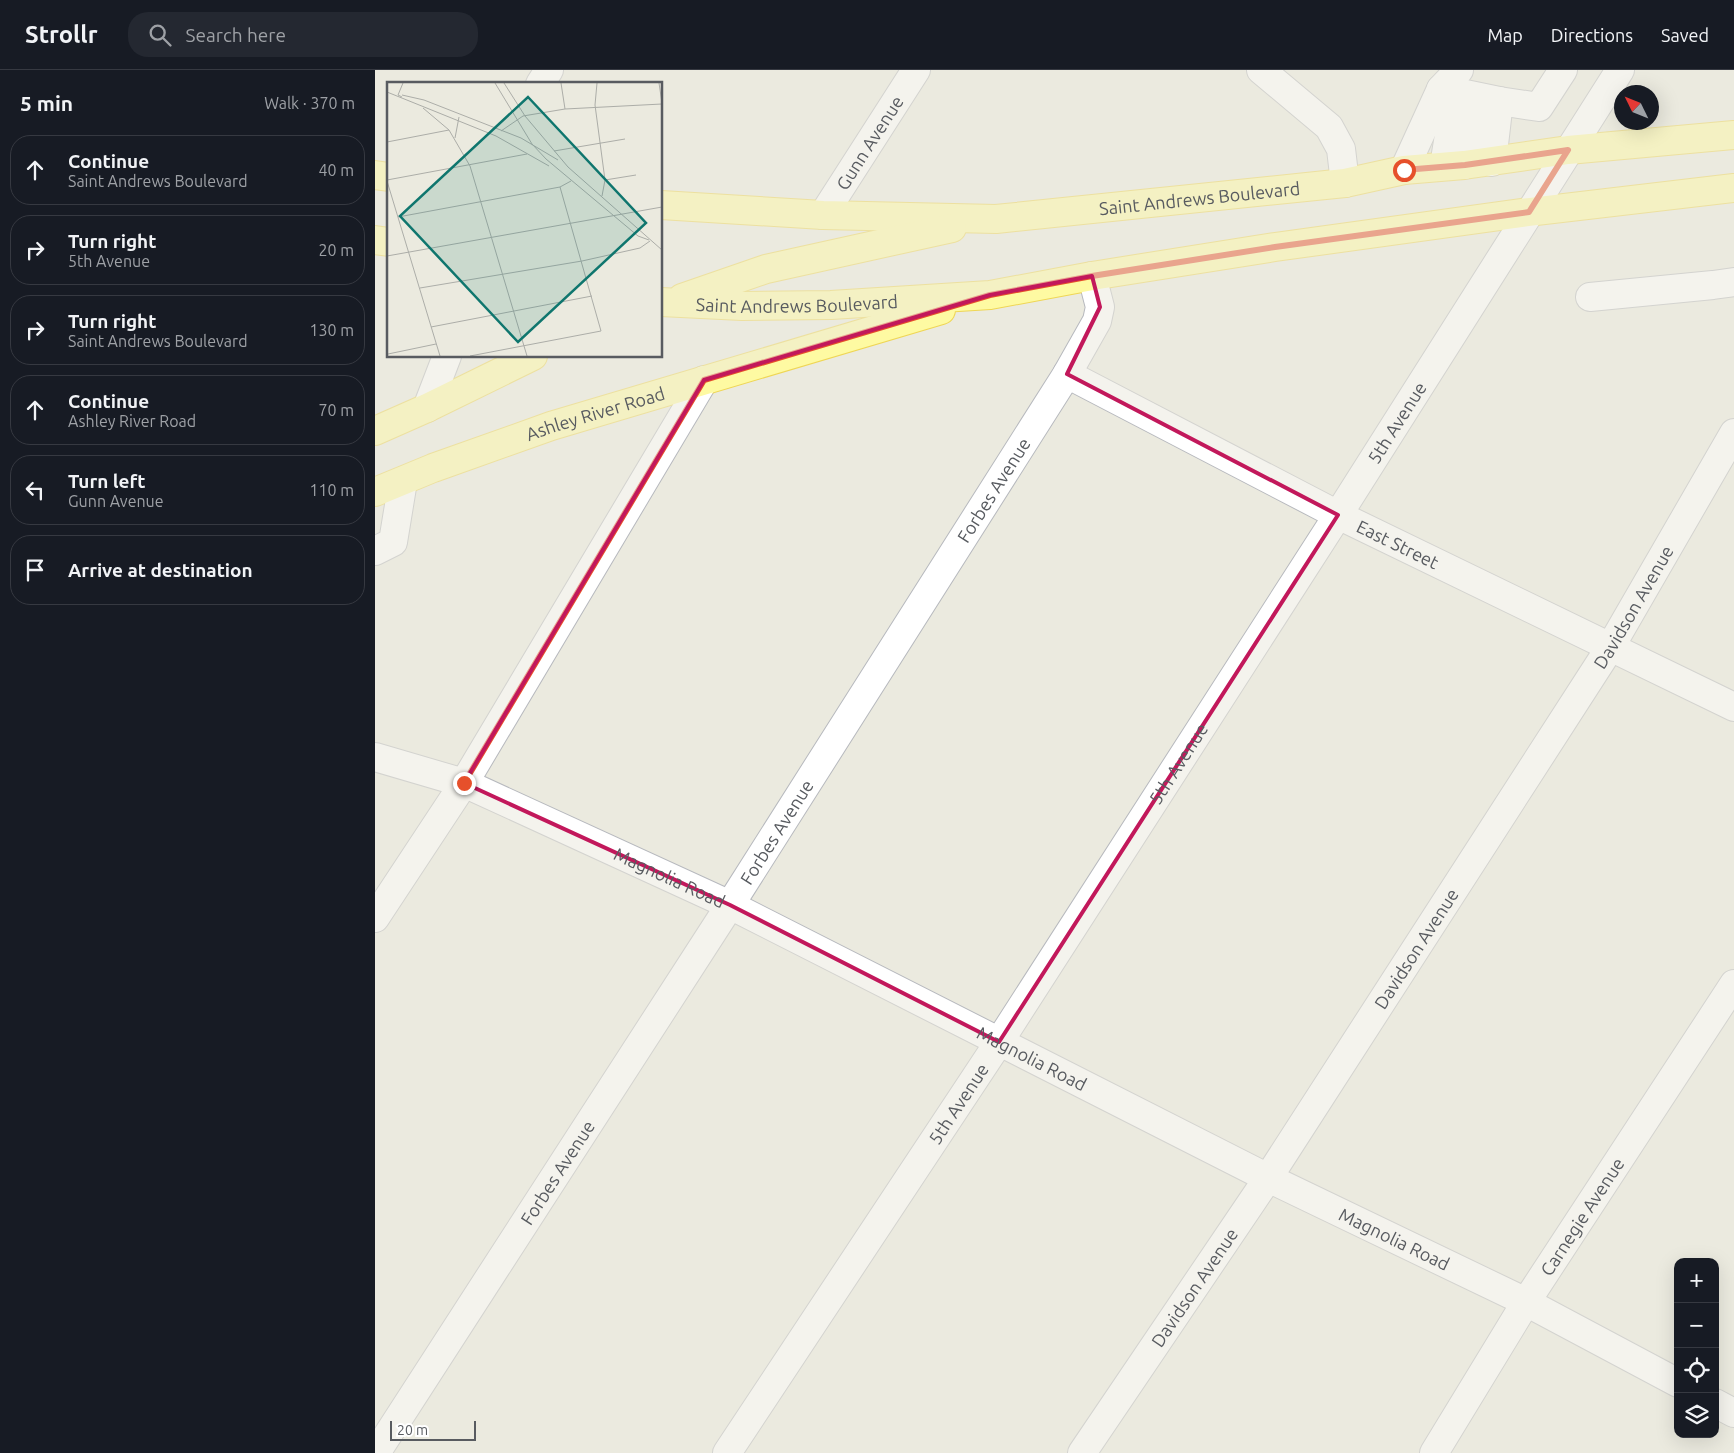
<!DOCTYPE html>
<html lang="en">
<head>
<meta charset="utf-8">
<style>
	:root { --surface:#171b24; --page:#242831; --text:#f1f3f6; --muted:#9ea1a6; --line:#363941 }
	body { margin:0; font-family:Ubuntu,sans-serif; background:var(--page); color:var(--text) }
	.controls { position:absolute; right:15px; bottom:15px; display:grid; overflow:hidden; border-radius:10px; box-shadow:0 5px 20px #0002 }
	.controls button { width:45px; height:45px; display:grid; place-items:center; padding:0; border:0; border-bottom:1px solid var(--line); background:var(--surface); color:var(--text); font:25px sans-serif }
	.compass { position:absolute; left:1239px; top:15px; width:45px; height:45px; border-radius:50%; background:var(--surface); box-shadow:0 5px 20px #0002; rotate:313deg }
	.scale { position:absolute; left:15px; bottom:12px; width:86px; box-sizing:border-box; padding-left:5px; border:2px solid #585b60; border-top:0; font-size:14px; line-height:18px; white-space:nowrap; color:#585b60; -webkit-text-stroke:4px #fff; paint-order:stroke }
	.stop { position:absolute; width:15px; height:15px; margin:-11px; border:4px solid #e6502b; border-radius:50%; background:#fff }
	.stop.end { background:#e6502b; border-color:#fff; box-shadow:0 1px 5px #0008 }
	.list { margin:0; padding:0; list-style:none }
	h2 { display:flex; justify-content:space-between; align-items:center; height:65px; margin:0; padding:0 20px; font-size:21px }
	h2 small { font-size:16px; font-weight:400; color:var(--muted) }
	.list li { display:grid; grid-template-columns:32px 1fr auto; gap:15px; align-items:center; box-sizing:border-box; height:70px; margin:0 10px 10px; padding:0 10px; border:1px solid var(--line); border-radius:20px }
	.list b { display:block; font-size:19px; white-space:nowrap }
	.list p { margin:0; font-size:16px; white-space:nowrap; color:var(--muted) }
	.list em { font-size:16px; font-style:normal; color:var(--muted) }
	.icon { flex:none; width:28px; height:28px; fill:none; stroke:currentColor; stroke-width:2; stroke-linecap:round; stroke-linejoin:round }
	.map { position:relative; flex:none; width:1359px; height:1383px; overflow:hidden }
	header { display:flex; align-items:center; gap:30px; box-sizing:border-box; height:70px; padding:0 25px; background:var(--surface); border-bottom:1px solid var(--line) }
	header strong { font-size:24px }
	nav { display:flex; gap:28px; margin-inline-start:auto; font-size:18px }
	.search { width:350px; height:45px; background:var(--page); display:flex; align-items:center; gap:12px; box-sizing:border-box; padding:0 18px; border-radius:20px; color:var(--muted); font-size:19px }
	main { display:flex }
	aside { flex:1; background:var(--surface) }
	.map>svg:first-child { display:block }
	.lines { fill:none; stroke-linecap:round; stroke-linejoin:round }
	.minor-casing { stroke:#b7b9be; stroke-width:30 }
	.major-casing { stroke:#efd655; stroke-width:30 }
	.minor { stroke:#fff; stroke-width:28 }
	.major { stroke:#fefaa2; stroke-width:28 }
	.route { stroke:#e6502b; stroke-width:6 }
	.marked { fill:none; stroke:#c2185b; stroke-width:4; stroke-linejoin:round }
	.labels { text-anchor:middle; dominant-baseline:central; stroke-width:5; stroke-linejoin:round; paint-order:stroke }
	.street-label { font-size:18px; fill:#585b60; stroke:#fff }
	.inset-road { fill:none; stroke:#acada8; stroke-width:1 }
	.view { fill:#0f766e; fill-opacity:0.15; stroke:#0f766e; stroke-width:2.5 }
	.inset-edge { fill:none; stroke:#585b60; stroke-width:2.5 }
</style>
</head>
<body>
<header>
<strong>Strollr</strong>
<div class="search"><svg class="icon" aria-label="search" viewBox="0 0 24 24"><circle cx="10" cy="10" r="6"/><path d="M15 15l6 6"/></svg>Search here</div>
<nav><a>Map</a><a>Directions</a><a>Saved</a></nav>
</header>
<main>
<aside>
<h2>5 min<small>Walk · 370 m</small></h2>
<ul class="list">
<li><svg class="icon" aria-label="ahead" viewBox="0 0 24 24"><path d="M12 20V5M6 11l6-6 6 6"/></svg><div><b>Continue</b><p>Saint Andrews Boulevard</p></div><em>40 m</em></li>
<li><svg class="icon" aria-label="right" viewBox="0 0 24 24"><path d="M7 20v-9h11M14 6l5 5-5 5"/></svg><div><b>Turn right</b><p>5th Avenue</p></div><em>20 m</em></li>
<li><svg class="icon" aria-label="right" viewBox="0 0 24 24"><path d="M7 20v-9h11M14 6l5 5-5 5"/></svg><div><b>Turn right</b><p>Saint Andrews Boulevard</p></div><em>130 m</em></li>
<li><svg class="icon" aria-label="ahead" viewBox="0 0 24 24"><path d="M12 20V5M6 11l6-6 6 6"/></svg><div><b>Continue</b><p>Ashley River Road</p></div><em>70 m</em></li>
<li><svg class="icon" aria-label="left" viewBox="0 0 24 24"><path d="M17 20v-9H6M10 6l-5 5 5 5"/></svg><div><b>Turn left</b><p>Gunn Avenue</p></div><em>110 m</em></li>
<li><svg class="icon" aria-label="arrive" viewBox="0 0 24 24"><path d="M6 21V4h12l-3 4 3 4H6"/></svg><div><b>Arrive at destination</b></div></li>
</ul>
</aside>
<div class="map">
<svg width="1359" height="1383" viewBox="0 0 1359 1383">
	<rect width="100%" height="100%" fill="#ebeadf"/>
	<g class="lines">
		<!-- minor casing -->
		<g class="minor-casing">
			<g id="minor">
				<path d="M886 0 954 57 966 79 970 113"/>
				<path d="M1084 0 1066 19 1124 31 1164 37 1188 0"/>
				<path d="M165 14 174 0"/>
				<path d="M1117 92 1124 31"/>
				<path d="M1089 95 1101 27"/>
				<path d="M1069 96 1081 22"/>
				<path d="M1029 100 1066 19"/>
				<path id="s1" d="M448 145 541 0"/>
				<path d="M1215 227 1338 215 1359 212"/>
				<path id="s2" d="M692 304 963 445 1359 637"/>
				<path d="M52 338 72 286"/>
				<path d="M0 481 18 472 28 411"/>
				<path id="s3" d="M0 687 89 713 355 835 893 1108 1151 1232 1303 1313"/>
				<path d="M0 848 89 713 329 310"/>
				<path d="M1340 1333 1359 1343"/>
				<path id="s4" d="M1 1383 355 835 692 304 722 251 725 237 717 206"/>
				<path id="s5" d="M352 1383 624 972 963 445 1245 0"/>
				<path id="s6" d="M707 1383 893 1108 1236 576 1359 363"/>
				<path id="s7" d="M1059 1383 1151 1232 1359 914"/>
			</g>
		</g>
		<!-- major casing -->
		<g class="major-casing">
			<g id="major">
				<path d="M0 105 14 107"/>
				<path id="s8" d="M286 135 448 145 621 149 970 113 1029 100 1089 95 1193 80 1359 65"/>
				<path d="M0 170 14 172"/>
				<path d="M307 228 391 199 577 158"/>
				<path id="s9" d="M286 232 367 236 456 235 615 225 717 206 900 177 1154 142 1359 118"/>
				<path d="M0 361 52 338 158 286"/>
				<path id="s10" d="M0 422 58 398 176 356 566 240"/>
			</g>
		</g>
		<!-- minor -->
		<use href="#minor" class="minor"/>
		<!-- major -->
		<use href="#major" class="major"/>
	</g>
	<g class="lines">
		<!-- route -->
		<path class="route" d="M89 713 329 310 615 225 717 206 900 177 1154 142 1193 80 1090 95 1029 100"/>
	</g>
	<!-- marked area -->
	<path d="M0 0H1359V1383H0ZM717 206 725 237 692 304 963 445 624 972 355 835 89 713 329 310 615 225Z" fill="#ebeadf" fill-opacity=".55" fill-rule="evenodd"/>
	<path class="marked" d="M717 206 725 237 692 304 963 445 624 972 355 835 89 713 329 310 615 225Z"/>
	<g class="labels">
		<!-- street labels -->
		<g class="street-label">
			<text stroke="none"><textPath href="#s1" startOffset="86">Gunn Avenue</textPath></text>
			<text stroke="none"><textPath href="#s8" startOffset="540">Saint Andrews Boulevard</textPath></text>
			<text stroke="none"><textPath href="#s9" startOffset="136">Saint Andrews Boulevard</textPath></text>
			<text stroke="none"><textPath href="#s10" startOffset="234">Ashley River Road</textPath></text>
			<text stroke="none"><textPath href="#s5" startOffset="1229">5th Avenue</textPath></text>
			<text stroke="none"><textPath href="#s4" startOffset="1144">Forbes Avenue</textPath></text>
			<text stroke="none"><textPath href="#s2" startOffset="372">East Street</textPath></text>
			<text stroke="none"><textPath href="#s6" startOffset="1010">Davidson Avenue</textPath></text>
			<text stroke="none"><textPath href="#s5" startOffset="824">5th Avenue</textPath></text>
			<text stroke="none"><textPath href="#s4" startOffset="739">Forbes Avenue</textPath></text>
			<text stroke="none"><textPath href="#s3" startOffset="319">Magnolia Road</textPath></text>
			<text stroke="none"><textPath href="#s6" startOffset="605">Davidson Avenue</textPath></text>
			<text stroke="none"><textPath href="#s3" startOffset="724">Magnolia Road</textPath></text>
			<text stroke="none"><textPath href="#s5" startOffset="419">5th Avenue</textPath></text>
			<text stroke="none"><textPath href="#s4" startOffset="334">Forbes Avenue</textPath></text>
			<text stroke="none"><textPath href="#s7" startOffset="279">Carnegie Avenue</textPath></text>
			<text stroke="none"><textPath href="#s3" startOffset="1129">Magnolia Road</textPath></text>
			<text stroke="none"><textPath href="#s6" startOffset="200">Davidson Avenue</textPath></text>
		</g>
	</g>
	<!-- overview -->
	<g transform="translate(12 12)">
		<rect width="275" height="275" fill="#ebeadf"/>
		<path class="inset-road" d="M108 1 145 62 159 77 251 154 262 158M117 1 138 34 181 85 275 168M174 1 178 27M210 1 208 23 218 98 215 114M272 1 275 21M0 10 109 54 162 84M15 13 37 18 134 56 171 78M15 15 11 13 16 1M36 26 62 48 83 84 140 274M114 49 136 34 178 27 275 22M68 56 72 35M0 60 62 48M167 69 238 57M0 98 140 72M218 98 249 93M0 99 53 274M11 135 173 105 184 99M0 174 275 125M33 206 195 179 253 166 263 159M44 245 205 214M1 272 49 262M83 274 214 249 173 105"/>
		<path class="view" d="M141 15 259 141 131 260 13 134Z"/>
		<rect width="275" height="275" class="inset-edge"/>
	</g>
</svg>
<div class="controls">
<button>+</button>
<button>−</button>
<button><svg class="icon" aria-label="locate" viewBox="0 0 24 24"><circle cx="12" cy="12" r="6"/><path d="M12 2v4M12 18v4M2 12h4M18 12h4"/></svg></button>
<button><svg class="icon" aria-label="layers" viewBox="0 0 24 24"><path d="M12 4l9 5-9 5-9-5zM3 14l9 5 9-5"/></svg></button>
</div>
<svg class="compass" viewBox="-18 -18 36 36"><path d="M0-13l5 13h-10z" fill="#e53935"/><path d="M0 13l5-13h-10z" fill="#9ea1a6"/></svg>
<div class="scale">20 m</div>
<div class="stop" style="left:1029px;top:100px"></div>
<div class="stop end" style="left:89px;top:713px"></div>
</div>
</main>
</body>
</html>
